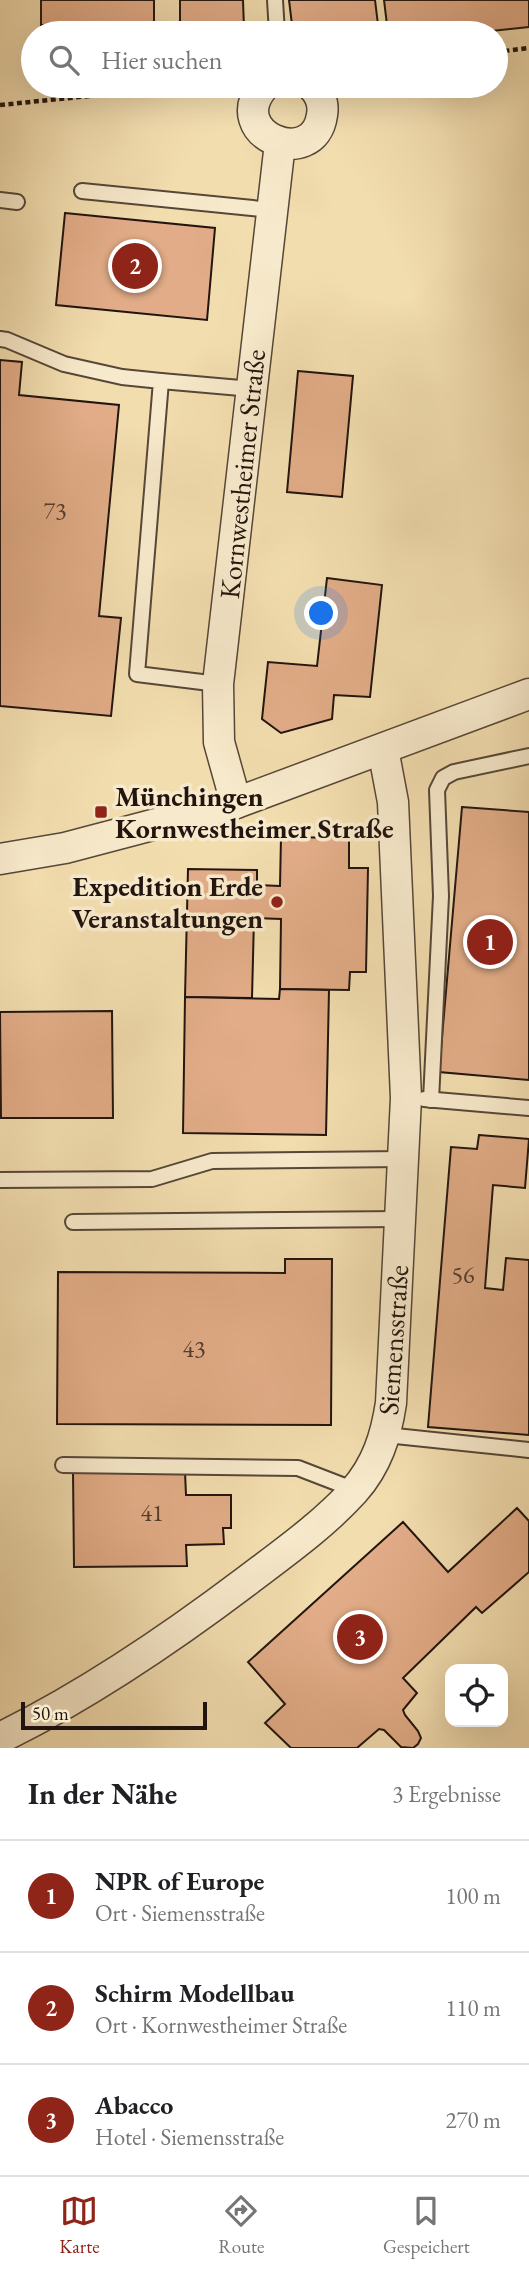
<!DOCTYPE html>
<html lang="de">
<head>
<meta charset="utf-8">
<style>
	:root { --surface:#fff; --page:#f2f2f2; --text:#202124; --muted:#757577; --line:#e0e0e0; --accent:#8f2418 }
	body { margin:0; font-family:"EB Garamond",serif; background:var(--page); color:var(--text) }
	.controls { position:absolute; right:21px; bottom:21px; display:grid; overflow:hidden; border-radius:14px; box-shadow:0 7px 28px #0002 }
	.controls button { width:63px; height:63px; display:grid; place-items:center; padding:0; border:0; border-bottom:2px solid var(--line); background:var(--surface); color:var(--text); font:35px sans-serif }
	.scale { position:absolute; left:21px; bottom:18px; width:186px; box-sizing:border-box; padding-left:7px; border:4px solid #22150f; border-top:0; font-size:19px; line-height:24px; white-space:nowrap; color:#22150f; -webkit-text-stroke:5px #f7e9cb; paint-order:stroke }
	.you { position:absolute; left:322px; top:614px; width:24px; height:24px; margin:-18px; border:5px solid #fff; border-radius:50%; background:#1a73e8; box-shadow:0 0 0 10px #1a73e833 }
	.badge { display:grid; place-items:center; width:46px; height:46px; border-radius:50%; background:var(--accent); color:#fff; font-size:23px; font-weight:700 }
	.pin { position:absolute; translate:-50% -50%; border:4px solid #fff; box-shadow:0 2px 7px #0006 }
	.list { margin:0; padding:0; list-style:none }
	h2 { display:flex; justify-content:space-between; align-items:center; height:91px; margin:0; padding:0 28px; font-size:30px }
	h2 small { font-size:23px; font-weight:400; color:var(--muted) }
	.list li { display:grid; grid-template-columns:46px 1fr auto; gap:21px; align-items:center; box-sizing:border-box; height:112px; padding:0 28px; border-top:2px solid var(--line) }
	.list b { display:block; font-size:26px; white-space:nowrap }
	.list p { margin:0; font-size:23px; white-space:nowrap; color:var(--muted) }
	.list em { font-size:23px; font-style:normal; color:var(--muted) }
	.icon { flex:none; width:38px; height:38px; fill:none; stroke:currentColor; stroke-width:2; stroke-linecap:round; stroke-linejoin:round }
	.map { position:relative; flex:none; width:529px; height:1748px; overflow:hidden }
	.search { position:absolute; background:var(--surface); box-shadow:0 7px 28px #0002; left:21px; right:21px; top:21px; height:77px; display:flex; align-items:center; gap:18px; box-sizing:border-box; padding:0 24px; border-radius:38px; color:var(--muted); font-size:26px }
	.sheet { height:427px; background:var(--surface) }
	nav { display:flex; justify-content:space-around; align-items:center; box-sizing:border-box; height:98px; border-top:2px solid var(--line); background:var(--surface); font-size:19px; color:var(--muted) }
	nav a { display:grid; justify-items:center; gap:4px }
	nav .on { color:var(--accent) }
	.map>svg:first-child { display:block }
	.building { fill:#e1ac87; stroke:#22150f; stroke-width:2 }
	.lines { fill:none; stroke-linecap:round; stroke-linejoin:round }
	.service-casing { stroke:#564737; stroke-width:18 }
	.minor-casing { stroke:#564737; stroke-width:33 }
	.path { stroke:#22150f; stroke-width:4.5; stroke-dasharray:5 3.5; stroke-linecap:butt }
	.service { stroke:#f7e9cb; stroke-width:14 }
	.minor { stroke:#f7e9cb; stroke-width:30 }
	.poi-dot { fill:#8f2418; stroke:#f7e9cb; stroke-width:2.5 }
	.labels { text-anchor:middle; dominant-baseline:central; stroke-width:7; stroke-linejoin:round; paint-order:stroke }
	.number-label { font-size:24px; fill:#523b2d }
	.street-label { font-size:28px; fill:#22150f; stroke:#f7e9cb }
	.poi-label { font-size:28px; font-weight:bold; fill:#22150f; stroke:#f7e9cb; text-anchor:start }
</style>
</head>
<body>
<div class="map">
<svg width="529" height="1748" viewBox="0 0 529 1748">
	<rect width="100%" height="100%" fill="#f2ddaf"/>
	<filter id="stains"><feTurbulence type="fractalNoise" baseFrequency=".00286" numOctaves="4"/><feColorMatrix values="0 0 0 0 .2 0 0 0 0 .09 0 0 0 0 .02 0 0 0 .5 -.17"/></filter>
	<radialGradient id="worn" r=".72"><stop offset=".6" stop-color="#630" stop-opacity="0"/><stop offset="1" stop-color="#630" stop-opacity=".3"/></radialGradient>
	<!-- building -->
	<g class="building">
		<path d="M41 0H154V23L41 25Z"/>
		<path d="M180 0H243L244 29H180Z"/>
		<path d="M289 0H375L379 33H293Z"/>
		<path d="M384 0H529V27L473 33H388Z"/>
		<path d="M65 213 215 228 207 320 56 305Z"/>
		<path d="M0 360 22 362 19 395 119 405 99 616 121 618 111 716 0 706Z"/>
		<path d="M298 371 353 376 342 497 287 492Z"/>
		<path d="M327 578 382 585 370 697 334 695 332 719 281 733 262 719 268 662 317 666Z"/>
		<path d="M462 807 529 812V1080L439 1072Z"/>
		<path d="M281 837 349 838V868H368L366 972H350L349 990 280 989 281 919 254 918 252 998 185 997 188 869 257 870V885L280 886Z"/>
		<path d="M280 989 329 990 326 1135 183 1133 185 997 279 999Z"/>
		<path d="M112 1011 113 1118H1L0 1012Z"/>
		<path d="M479 1135 529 1139 525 1188 493 1185 485 1288 503 1290 506 1258 529 1260V1435L428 1427 451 1147 477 1149Z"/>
		<path d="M285 1259H332L331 1425 57 1424 58 1272 285 1273Z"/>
		<path d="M185 1472 186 1495H231V1528H223L224 1544 186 1545 187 1566 74 1567 73 1473Z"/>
		<path d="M517 1508 529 1521V1572L482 1613 476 1607 403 1678 417 1693 403 1710 405 1715 418 1731 421 1738 418 1744 413 1748 401 1747 384 1730 379 1729 357 1748H291L265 1723 285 1704 248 1662 403 1522 448 1572Z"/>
	</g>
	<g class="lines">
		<!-- service casing -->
		<g class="service-casing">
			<g id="service">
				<path d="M275 0 277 33"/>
				<path d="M82 191 272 210"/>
				<path d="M0 200 17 202"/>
				<path d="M0 339 7 340 64 364 122 377 161 381 137 674 218 684"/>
				<path d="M161 381 252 389"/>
				<path d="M424 1099 529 1108"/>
				<path d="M431 1100 441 896 437 790 443 778 454 772 529 756"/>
				<path d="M0 1180 152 1179 212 1161 404 1159"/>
				<path d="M73 1222 400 1219"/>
				<path d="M386 1435 529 1450"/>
				<path d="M63 1465 298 1468 355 1490"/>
			</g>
		</g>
		<!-- minor casing -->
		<g class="minor-casing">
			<g id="minor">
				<path d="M264 86C222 134 314 172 322 115 324 104 320 94 312 86"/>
				<path d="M236 803 219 742 218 684 280 143"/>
				<path d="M0 859 65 848 236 803 529 694"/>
				<path d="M0 1738C88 1695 170 1639 248 1580 285 1552 323 1525 354 1491 377 1465 386 1436 391 1403L406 1098 393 802 383 749"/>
			</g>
		</g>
		<!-- path -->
		<g class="path">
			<path d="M496 52 529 48"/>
			<path d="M0 105 188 86"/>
		</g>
		<!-- service -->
		<use href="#service" class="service"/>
		<!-- minor -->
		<use href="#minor" class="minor"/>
	</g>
	<!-- markers -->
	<g class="poi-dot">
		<rect x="94" y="805" width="14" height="14" rx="3.5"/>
		<circle cx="277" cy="902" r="7"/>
	</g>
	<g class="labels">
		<!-- number labels -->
		<g class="number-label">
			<text x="55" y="510">73</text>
			<text x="463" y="1274">56</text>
			<text x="194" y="1348">43</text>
			<text x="152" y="1512">41</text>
		</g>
		<!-- street labels -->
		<g class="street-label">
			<text transform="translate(242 474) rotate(-84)">Kornwestheimer Straße</text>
			<text transform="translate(393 1340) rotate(-86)">Siemensstraße</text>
		</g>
		<!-- poi labels -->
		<g class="poi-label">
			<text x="115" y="796">Münchingen<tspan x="115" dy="32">Kornwestheimer Straße</tspan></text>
			<text x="263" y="886" text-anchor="end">Expedition Erde<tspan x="263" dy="32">Veranstaltungen</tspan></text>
		</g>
	</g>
	<rect width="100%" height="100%" filter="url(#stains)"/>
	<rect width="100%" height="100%" fill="url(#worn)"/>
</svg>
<div class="controls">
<button><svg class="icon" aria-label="locate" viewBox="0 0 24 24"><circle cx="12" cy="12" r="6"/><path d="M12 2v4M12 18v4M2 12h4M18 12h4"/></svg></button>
</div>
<div class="scale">50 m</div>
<div class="you"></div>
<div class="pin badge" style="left:490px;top:942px">1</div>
<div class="pin badge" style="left:135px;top:266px">2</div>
<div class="pin badge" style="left:360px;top:1637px">3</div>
<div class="search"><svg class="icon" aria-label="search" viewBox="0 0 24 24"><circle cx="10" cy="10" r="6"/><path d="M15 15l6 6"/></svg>Hier suchen</div>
</div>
<section class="sheet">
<h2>In der Nähe<small>3 Ergebnisse</small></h2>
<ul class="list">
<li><span class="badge">1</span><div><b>NPR of Europe</b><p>Ort · Siemensstraße</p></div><em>100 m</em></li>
<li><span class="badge">2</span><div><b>Schirm Modellbau</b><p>Ort · Kornwestheimer Straße</p></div><em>110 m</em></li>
<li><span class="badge">3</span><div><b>Abacco</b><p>Hotel · Siemensstraße</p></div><em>270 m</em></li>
</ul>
</section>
<nav>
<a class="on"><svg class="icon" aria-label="map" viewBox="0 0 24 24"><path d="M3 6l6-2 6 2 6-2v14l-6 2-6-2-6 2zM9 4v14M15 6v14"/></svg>Karte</a>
<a><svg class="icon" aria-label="directions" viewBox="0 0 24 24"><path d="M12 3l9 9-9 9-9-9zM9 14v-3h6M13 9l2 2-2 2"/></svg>Route</a>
<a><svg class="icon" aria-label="saved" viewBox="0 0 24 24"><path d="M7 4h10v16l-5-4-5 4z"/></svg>Gespeichert</a>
</nav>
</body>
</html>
